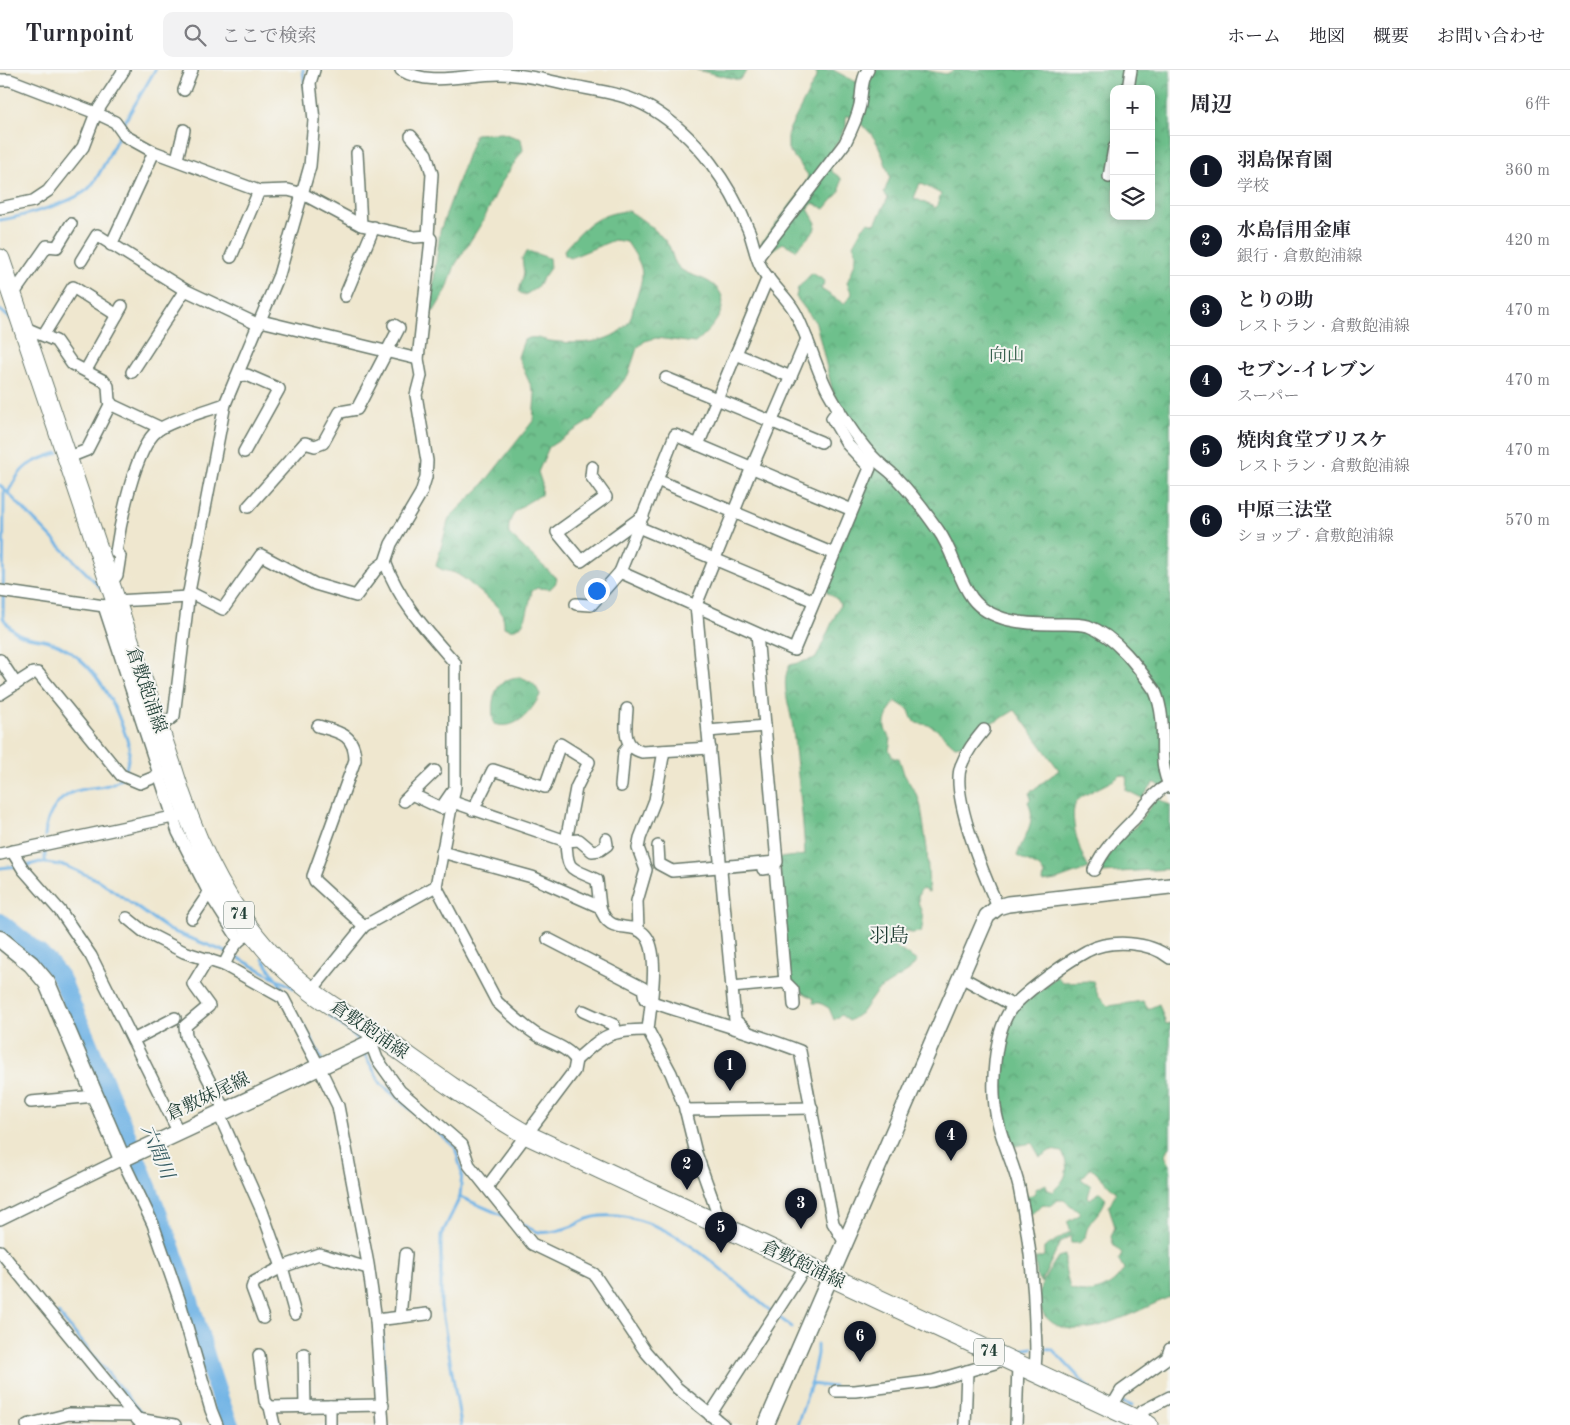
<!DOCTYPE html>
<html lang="ja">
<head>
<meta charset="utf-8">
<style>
	:root { --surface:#fff; --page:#f2f2f3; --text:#2b2b33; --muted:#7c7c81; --line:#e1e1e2; --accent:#111827 }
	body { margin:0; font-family:"Old Standard TT","Noto Serif JP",serif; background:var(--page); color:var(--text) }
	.controls { position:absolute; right:15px; top:15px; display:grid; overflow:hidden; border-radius:10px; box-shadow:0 2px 12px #0003 }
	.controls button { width:45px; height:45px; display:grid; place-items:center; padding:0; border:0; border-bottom:1px solid var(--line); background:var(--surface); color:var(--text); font:25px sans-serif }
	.you { position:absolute; left:596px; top:520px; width:18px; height:18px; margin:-12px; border:4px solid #fff; border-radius:50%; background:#1a73e8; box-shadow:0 0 0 8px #1a73e833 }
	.badge { display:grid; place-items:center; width:32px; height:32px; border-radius:50%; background:var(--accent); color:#fff; font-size:16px; font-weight:700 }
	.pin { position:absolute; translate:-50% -41px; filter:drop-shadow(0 1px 2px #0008) }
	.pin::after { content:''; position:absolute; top:26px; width:18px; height:15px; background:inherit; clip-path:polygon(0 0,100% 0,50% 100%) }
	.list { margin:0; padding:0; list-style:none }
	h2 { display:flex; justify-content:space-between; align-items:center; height:65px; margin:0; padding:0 20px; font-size:21px }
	h2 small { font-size:16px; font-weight:400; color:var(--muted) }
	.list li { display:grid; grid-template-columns:32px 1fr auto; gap:15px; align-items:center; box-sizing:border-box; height:70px; padding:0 20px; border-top:1px solid var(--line) }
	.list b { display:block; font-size:19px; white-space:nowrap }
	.list p { margin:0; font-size:16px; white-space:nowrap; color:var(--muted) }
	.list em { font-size:16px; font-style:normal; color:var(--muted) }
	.icon { flex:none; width:28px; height:28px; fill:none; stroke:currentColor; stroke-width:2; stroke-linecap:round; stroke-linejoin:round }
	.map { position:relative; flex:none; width:1170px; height:1355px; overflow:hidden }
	header { display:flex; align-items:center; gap:30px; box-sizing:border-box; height:70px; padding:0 25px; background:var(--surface); border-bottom:1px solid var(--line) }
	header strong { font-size:24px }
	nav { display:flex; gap:28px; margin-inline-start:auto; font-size:18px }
	.search { width:350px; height:45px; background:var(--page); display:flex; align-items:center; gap:12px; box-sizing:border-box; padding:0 18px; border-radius:10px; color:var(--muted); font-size:19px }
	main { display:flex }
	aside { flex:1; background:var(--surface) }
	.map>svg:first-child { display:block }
	.forest { fill:url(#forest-crowns); stroke:#467e60; fill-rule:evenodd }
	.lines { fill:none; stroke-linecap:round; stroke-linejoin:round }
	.stream { stroke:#6fb3e5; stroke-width:3 }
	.river { stroke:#6fb3e5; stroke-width:18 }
	.minor-casing { stroke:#68786a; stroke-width:14 }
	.tertiary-casing { stroke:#68786a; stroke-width:18 }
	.secondary-casing { stroke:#68786a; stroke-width:19 }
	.primary-casing { stroke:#68786a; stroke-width:21 }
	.minor { stroke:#fff; stroke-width:11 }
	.tertiary { stroke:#fff; stroke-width:15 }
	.secondary { stroke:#fff; stroke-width:16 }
	.primary { stroke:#fff; stroke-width:19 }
	.labels { text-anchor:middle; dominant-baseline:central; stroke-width:4; stroke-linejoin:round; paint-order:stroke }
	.shield { fill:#f6f6f2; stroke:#60746d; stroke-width:1 }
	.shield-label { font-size:16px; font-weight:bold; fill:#1f3d34 }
	.park-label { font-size:18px; fill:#345e4b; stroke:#f6f6f2 }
	.street-label { font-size:18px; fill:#1f3d34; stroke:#f6f6f2 }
	.water-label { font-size:19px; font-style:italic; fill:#335a60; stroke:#f6f6f2 }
	.quarter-label { font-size:20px; fill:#1f3d34; stroke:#f6f6f2 }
</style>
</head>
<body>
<header>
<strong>Turnpoint</strong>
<div class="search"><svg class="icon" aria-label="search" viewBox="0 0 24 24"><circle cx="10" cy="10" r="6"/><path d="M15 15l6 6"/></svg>ここで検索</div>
<nav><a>ホーム</a><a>地図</a><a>概要</a><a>お問い合わせ</a></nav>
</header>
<main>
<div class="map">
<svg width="1170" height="1355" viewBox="0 0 1170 1355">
	<defs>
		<pattern id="forest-crowns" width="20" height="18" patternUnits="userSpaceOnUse" patternTransform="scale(1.25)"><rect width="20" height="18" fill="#6ec08c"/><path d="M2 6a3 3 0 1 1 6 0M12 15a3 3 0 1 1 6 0" fill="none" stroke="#5a9d73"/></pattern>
	</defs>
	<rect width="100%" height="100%" fill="#f6f6f2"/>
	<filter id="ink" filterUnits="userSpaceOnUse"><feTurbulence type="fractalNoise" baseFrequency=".02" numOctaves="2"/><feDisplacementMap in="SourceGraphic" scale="10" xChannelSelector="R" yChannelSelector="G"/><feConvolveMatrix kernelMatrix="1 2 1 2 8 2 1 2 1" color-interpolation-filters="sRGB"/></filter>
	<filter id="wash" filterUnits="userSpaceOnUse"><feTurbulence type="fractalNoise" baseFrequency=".0096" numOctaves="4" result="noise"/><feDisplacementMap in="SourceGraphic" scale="20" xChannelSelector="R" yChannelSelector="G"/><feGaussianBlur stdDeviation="1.12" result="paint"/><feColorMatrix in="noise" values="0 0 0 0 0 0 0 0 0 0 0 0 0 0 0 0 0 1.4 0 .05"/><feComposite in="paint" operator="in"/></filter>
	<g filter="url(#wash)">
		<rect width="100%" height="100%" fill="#efe7cf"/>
		<!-- forest -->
		<g class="forest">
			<path d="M697 0H748L739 10Z"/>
			<path d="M812 0H833L864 16 877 0H924L946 4 956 0H1170V722L1154 712 1142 728 1126 720 1127 707 1121 705C1110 714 1084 723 1077 731 1067 744 1080 785 1089 798L1056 810 1043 812 1044 804 1040 798 1017 786C1023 767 1038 751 1028 732L1031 728 1029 723 1059 700 1015 640 997 651 980 656 968 674 955 676C948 670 941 662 933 657 919 650 915 660 909 640L895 631C887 645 879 656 891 669L889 680 893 688H899L904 704 918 727 921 737 927 779 929 822 922 819C913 829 922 838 923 849 923 853 922 858 921 862L911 863 899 859 894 876 917 891 909 901 877 921 862 942 849 951 841 945 834 950 829 938 820 933H813L814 929 796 918 788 909 779 788 805 785C803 743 797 700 793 659 791 638 779 613 790 595L816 588 840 535 838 530 827 522 826 515 876 386 833 323 816 253 796 227 798 218 812 203 825 211 821 219 844 234 852 224 847 213C851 202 861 185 853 175L863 157 869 152 875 154 888 128 884 123 890 107C879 76 877 61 846 45V57L830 85 831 101 841 108 840 121 825 139 813 133 808 139 816 153 814 161 796 180 783 173 770 181 762 177V172L806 115 808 105 788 79V62L818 4ZM1114 19H1151V146H1114ZM920 113 941 124 936 138 914 128Z"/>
			<path d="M502 63 521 69 523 80 500 115 483 151 455 195 447 219 434 241H430L440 161 475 64Z"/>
			<path d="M629 141C643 150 659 161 669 176 672 181 672 188 676 194 683 205 698 205 709 212 739 230 713 258 695 273L656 268 645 271 637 278 628 305 594 348 549 377 538 402 542 414 541 425C524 434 506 443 509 464L557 509 555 514 550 519 537 518 532 521C528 535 527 568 504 557 505 537 491 532 479 521 471 515 466 509 457 504 449 500 446 503 436 496L449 448 481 417 533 351 535 325 518 287 524 270C534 265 539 269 550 271 575 274 610 276 628 253 632 248 633 237 635 231 646 202 644 198 627 172L614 170 570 188 565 185 564 180C584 157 597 143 629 141Z"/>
			<path d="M528 181 549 188 550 198 536 218 525 225 519 222 524 203 522 188Z"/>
			<path d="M520 607C531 611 536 614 540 625 531 642 516 661 494 654 490 632 493 608 520 607Z"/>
			<path d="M1157 728 1170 735V799L1101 803V796L1123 765 1135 757Z"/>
			<path d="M1057 906 1062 912 1093 911 1098 926 1108 936 1143 931 1148 939 1159 934 1166 954 1170 953V1076L1165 1086 1170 1095V1227C1138 1239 1074 1280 1045 1246 1030 1227 1047 1204 1058 1187L1065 1185V1198L1070 1219C1091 1227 1112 1219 1124 1199L1119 1190 1122 1183 1114 1176 1111 1167 1115 1157 1109 1137 1116 1122 1091 1098 1081 1109 1091 1116 1088 1127 1090 1129 1100 1122 1106 1129C1099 1148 1088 1147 1085 1168L1079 1173H1071L1070 1166 1060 1172 1041 1213 1037 1206 1035 1189 1044 1186V1178L1071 1161 1067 1152 1081 1144 1064 1130H1058L1050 1136 1043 1134 1029 1146 1026 1127 1034 1124 1036 1119 1046 1114 1047 1119 1052 1122C1066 1110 1071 1100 1062 1082L1051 1080 1040 1087 1032 1073 1010 1077 1002 1054 997 991 1016 940Z"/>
		</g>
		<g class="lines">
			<!-- stream -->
			<g class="stream">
				<path d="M303 0 307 36"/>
				<path d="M124 53 155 0"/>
				<path d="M0 150C20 147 78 132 91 116 102 102 110 82 119 65"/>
				<path d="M0 240 12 250"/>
				<path d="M0 415 103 520"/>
				<path d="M4 419 3 548C20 575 34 563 59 575 92 592 111 625 123 658 125 664 128 671 129 677 130 685 127 695 125 703"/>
				<path d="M8 423C21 395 29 392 58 383"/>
				<path d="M45 766C46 743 60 723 84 719 97 717 111 717 121 708"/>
				<path d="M45 793V782"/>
				<path d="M25 796 40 792 66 796 98 810 169 860 231 884 294 918"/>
				<path d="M0 798 19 796"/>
				<path d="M263 889 287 925"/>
				<path d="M329 945 356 967 359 973"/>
				<path d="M303 955 322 989"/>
				<path d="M364 983 381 1014 455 1077 462 1103 460 1127 441 1166V1236L461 1355"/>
				<path d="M460 1127 504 1146"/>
				<path d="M522 1154C527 1157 533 1161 539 1162 547 1164 565 1159 573 1156 583 1151 589 1147 601 1146 669 1141 722 1203 772 1242"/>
				<path d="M58 1243 145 1348"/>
				<path d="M777 1246 792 1257"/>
				<path d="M382 1258 386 1324"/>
				<path d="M1039 1278 1052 1279 1090 1319"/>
				<path d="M1009 1282 1032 1278"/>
				<path d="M811 1314 817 1284V1274"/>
				<path d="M1118 1330 1132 1336"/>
				<path d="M797 1355 811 1314 834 1317"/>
			</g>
			<!-- river -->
			<path class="river" d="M0 852 46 889 61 908C102 1006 145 1103 181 1204 199 1254 209 1306 230 1355"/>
		</g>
	</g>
	<g filter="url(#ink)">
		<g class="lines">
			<!-- minor casing -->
			<g class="minor-casing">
				<g id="minor">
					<path d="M401 0C430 17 467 4 499 4 522 4 546 10 568 15 598 21 626 23 652 39 697 66 730 114 749 161 753 172 755 184 760 195 768 213 786 225 795 242 809 268 815 297 829 323 842 346 857 371 876 390 883 397 892 402 898 410 913 425 926 443 938 460 953 480 957 508 972 528 990 552 1026 554 1053 554 1065 554 1078 553 1088 556 1116 566 1139 598 1155 621 1170 658 1155 687 1170 717"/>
					<path d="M0 10H10L96 43 115 52 125 66 154 82 259 121 288 120 303 124 361 155 415 167 428 166 431 169 418 289 421 306 416 325 427 391 426 407 421 423 391 474 385 492 377 498 356 526 315 514 261 485 223 539 189 522"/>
					<path d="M1128 19 1131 0"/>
					<path d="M184 20 192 0"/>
					<path d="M411 66 426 84 432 104 428 166"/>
					<path d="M357 83 361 155"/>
					<path d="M177 89 184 60"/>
					<path d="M1109 107 1114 78"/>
					<path d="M0 138 33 131 48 121 83 77 96 43 124 0"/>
					<path d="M111 175 154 82"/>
					<path d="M231 187 259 121"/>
					<path d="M758 187 845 73C851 61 857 49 860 35 862 24 861 9 868 0"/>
					<path d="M81 191 97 165 185 220 259 255"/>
					<path d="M12 226 47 176 57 177 71 154"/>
					<path d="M345 226 374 157"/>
					<path d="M261 251 418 289"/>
					<path d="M23 257 56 271 72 294 104 311 108 316 109 331 112 335 161 358"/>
					<path d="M44 264 73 217 117 245"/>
					<path d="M736 284 791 307"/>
					<path d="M86 300 122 236"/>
					<path d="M132 302 185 220"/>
					<path d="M237 306 247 305 279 319 244 382"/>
					<path d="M666 308 821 372"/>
					<path d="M839 339 832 348 848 375 870 398 794 580 620 502 675 365 852 440"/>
					<path d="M698 375 768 207"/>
					<path d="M67 388 87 380 111 333"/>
					<path d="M592 397 591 406 606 427 557 462 581 491 643 446"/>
					<path d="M657 410 834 484"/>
					<path d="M248 437 305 373 315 376 323 373 340 342 357 339 399 258 394 255"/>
					<path d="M638 457 814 531"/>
					<path d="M385 492C400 533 427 561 455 593V717L436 816 497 932C510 944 522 955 537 965 550 973 568 977 576 990L574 1001 487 1117"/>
					<path d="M110 514 117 505 120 486 116 482C120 454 135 377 158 360 172 350 207 341 225 334"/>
					<path d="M0 521 104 536 110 535"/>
					<path d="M116 531 189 527"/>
					<path d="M576 534 591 535 620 502"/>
					<path d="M104 536 178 762 209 823 239 870"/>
					<path d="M0 590 16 614"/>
					<path d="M0 624 33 603H38L121 705 140 713 167 702"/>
					<path d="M627 639C626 657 621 676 642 682L710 678"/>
					<path d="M318 656C339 662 355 664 355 690L313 806 315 811 364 856"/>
					<path d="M159 658 174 646 189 522 225 334 279 205 310 96 314 50 310 13 314 0"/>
					<path d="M984 660C975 671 966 682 961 696 950 724 985 808 998 837"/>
					<path d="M708 661 765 656"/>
					<path d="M621 716 624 682 629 676"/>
					<path d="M411 724 441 738 452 722"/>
					<path d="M404 731 435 701"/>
					<path d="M453 732 566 771 576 718 589 692 560 674 545 717 493 700 473 740"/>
					<path d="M658 776 659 794 672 801 777 792 757 564"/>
					<path d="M12 781 23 799 61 842 91 886 179 1063"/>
					<path d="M442 782 532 807 600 837C610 868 630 849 645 865 661 882 650 938 648 960 610 960 604 965 576 990"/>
					<path d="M0 784 182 745"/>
					<path d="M763 799 775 797 785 912 793 920 794 935"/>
					<path d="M1094 800C1105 777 1117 766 1135 748 1146 735 1153 723 1168 715"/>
					<path d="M600 837 597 810C570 797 567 802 566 771L579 770 592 781 600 780 607 775 606 769"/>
					<path d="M127 848 143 861 184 882 224 895 283 928 319 997 338 1036 368 1194 376 1250 383 1355"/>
					<path d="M192 848 209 823"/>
					<path d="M638 860 637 831 646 800 638 778 640 768 655 730 664 681"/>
					<path d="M548 869 643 918 645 929 652 932C702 949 752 962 800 981L833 1153 845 1173"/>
					<path d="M208 889 193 914 209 936 185 956 186 966 225 1041"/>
					<path d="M224 895C230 883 234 873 245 866"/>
					<path d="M961 907 1014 936"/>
					<path d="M732 917 785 912"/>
					<path d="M311 921 364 856 436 816"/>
					<path d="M583 941 614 955 616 962"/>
					<path d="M648 960 671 1003 685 1038 696 1083 722 1156"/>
					<path d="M747 961 735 950 696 535 752 397 807 269"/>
					<path d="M133 970 175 948"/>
					<path d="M371 973 377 989 400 1021 462 1075 469 1095 532 1174 594 1204 645 1281 677 1318 723 1355"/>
					<path d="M31 1032 95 1026"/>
					<path d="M685 1040 812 1038"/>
					<path d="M219 1044 262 1141 282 1197 254 1212 252 1218 263 1248"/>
					<path d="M0 1149 122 1089 153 1154 179 1229 211 1340 217 1355"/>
					<path d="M0 1181 142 1355"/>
					<path d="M295 1244 282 1197 319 1184 368 1198"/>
					<path d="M400 1247 406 1184"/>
					<path d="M376 1250 427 1244"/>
					<path d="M304 1284 305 1337"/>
					<path d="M259 1285 265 1331 270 1337 274 1355"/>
					<path d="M1034 1302C1038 1286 1035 1268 1035 1252 1034 1208 1028 1161 1019 1117 1014 1095 1003 1074 998 1052 990 1022 993 959 1014 935 1032 917 1065 893 1087 881 1111 869 1149 871 1170 888"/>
					<path d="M836 1321H855L933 1311 995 1293 1002 1288"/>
					<path d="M330 1336V1355"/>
					<path d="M270 1337 383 1335"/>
					<path d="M1111 1338 1121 1321 1167 1288 1170 1279"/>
					<path d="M710 1345 806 1196"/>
					<path d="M137 1349 175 1355"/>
					<path d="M1135 1349 1143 1341 1170 1327"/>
					<path d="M27 1355 69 1344 134 1345"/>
					<path d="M965 1355 967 1301"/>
					<path d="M1016 1355 1018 1295"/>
				</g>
			</g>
			<!-- tertiary casing -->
			<g class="tertiary-casing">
				<path id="tertiary" d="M766 1355 987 846 998 837 1008 834 1170 816"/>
			</g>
			<!-- secondary casing -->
			<g class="secondary-casing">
				<path id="secondary" d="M0 869 31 894 47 913 122 1089 366 975 379 966"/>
			</g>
			<!-- primary casing -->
			<g class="primary-casing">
				<path id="primary" d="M0 189 173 700C198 784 240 867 311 921 334 939 360 953 384 969 430 1002 476 1035 525 1064L1148 1355"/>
			</g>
			<!-- minor -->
			<use href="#minor" class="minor"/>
			<!-- tertiary -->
			<use href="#tertiary" class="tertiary"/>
			<!-- secondary -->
			<use href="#secondary" class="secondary"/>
			<!-- primary -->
			<use href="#primary" class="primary"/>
		</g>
	</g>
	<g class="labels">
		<!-- shield labels -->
		<g class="shield">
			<rect x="224" y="831.5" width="30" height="27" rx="4"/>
			<rect x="974" y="1268.5" width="30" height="27" rx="4"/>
		</g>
		<g class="shield-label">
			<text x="239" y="845">74</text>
			<text x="989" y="1282">74</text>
		</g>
		<!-- park labels -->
		<g class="park-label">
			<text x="1007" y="286">向山</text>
		</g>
		<!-- street labels -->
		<g class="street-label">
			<text transform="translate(146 620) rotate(71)">倉敷飽浦線</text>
			<text transform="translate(369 960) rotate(34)">倉敷飽浦線</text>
			<text transform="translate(208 1027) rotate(-25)">倉敷妹尾線</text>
			<text transform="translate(803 1195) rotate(25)">倉敷飽浦線</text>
		</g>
		<!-- water labels -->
		<g class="water-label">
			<text transform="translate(156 1082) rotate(67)">六間川</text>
		</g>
		<!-- quarter labels -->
		<g class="quarter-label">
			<text x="889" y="867">羽島</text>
		</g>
	</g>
</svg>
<div class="controls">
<button>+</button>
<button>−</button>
<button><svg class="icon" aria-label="layers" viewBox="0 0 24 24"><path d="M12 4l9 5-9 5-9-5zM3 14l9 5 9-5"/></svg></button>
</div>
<div class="you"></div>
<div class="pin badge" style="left:730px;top:1021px">1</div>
<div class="pin badge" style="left:687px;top:1120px">2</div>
<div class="pin badge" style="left:801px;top:1159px">3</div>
<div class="pin badge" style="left:951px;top:1091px">4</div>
<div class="pin badge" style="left:721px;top:1183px">5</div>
<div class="pin badge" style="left:860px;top:1292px">6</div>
</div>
<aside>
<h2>周辺<small>6件</small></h2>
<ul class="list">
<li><span class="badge">1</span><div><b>羽島保育園</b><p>学校</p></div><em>360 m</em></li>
<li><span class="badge">2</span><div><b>水島信用金庫</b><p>銀行 · 倉敷飽浦線</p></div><em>420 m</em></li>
<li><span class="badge">3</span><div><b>とりの助</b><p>レストラン · 倉敷飽浦線</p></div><em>470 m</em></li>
<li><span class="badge">4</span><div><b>セブン-イレブン</b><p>スーパー</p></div><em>470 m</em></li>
<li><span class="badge">5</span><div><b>焼肉食堂ブリスケ</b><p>レストラン · 倉敷飽浦線</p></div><em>470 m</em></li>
<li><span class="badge">6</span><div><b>中原三法堂</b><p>ショップ · 倉敷飽浦線</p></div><em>570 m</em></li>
</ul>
</aside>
</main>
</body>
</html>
